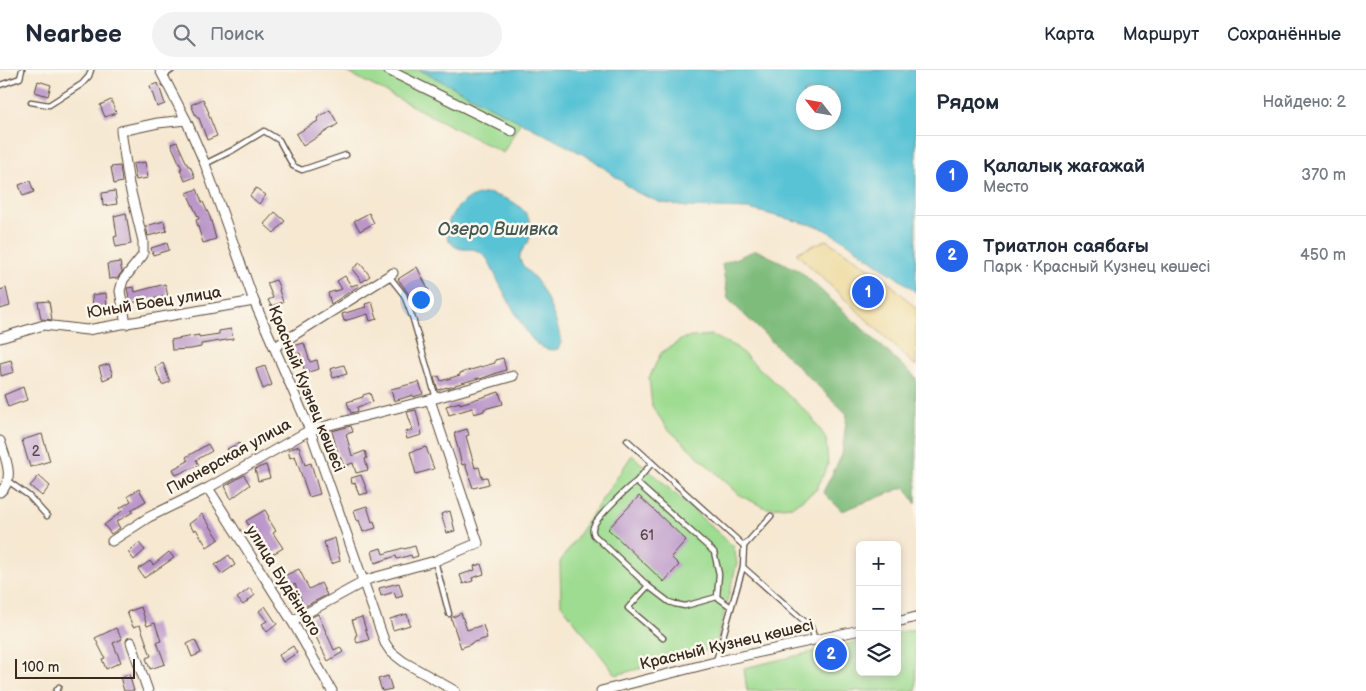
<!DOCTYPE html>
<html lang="ru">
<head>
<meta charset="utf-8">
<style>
	:root { --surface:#fff; --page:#f2f2f3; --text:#1f2937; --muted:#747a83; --line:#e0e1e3; --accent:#2563eb }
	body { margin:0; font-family:"Balsamiq Sans",sans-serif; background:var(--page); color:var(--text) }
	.controls { position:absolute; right:15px; bottom:15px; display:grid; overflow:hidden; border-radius:8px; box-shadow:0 2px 8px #0003 }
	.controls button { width:45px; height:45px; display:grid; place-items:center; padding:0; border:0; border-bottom:1px solid var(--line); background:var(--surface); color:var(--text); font:25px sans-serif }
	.compass { position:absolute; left:796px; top:15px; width:45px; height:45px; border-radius:50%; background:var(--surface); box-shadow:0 2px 8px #0003; rotate:301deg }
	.scale { position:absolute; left:15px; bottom:12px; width:120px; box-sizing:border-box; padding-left:5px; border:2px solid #3b2a1e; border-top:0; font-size:14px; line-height:18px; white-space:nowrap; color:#3b2a1e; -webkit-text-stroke:4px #fbf7ec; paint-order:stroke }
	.you { position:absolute; left:420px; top:229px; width:18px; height:18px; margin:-12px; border:4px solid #fff; border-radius:50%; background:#1a73e8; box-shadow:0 0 0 8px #1a73e833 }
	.badge { display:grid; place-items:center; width:32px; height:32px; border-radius:50%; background:var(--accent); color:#fff; font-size:16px; font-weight:700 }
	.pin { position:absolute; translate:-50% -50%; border:2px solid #fff; box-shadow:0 1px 5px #0006 }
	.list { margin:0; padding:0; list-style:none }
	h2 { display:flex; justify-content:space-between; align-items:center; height:65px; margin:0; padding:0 20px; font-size:21px }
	h2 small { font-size:16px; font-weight:400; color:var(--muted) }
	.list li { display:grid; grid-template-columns:32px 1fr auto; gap:15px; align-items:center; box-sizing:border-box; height:80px; padding:0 20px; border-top:1px solid var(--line) }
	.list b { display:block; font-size:19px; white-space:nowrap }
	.list p { margin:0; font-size:16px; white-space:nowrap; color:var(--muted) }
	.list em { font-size:16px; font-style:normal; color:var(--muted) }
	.icon { flex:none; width:28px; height:28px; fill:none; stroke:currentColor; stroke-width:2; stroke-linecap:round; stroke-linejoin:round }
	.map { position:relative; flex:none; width:916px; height:621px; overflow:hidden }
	header { display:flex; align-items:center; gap:30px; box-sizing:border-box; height:70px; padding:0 25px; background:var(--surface); border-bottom:1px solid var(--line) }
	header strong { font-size:24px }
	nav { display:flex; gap:28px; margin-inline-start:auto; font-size:18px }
	.search { width:350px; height:45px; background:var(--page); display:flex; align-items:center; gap:12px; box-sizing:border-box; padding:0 18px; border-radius:28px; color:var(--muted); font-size:19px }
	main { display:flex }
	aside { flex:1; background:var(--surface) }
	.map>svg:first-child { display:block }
	.green { fill:#9edc91; stroke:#6c8358 }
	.forest { fill:#7ebc7b; stroke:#5c734c }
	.sand { fill:#eeda9e; stroke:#94825e }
	.water { fill:#59c3d5; stroke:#4a767a; fill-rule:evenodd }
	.building { fill:#ba96c9 }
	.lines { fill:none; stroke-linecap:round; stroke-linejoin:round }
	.lane-casing { stroke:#574639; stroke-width:7 }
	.street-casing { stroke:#574639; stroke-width:11 }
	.lane { stroke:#fff; stroke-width:4.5 }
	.street { stroke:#fff; stroke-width:9 }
	.labels { text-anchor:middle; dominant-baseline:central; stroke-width:5; stroke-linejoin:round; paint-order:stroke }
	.number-label { font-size:14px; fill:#5b4549 }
	.street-label { font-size:16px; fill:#3b2a1e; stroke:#fbf7ec }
	.water-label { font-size:18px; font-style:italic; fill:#445855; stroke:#fbf7ec }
</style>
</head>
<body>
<header>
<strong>Nearbee</strong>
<div class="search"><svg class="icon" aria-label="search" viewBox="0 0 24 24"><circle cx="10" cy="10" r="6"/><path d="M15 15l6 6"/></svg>Поиск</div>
<nav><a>Карта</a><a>Маршрут</a><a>Сохранённые</a></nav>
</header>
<main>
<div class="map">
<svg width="916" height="621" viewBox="0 0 916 621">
	<rect width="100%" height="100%" fill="#fbf7ec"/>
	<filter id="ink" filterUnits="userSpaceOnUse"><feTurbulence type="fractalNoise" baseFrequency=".02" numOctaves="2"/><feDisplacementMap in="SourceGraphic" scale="10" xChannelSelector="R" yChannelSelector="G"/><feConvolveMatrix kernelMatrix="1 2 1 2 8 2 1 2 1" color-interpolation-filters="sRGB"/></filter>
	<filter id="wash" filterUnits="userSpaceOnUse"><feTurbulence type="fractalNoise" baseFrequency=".0096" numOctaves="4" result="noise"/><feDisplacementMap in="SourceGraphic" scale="20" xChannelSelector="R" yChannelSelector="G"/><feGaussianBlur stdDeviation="1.12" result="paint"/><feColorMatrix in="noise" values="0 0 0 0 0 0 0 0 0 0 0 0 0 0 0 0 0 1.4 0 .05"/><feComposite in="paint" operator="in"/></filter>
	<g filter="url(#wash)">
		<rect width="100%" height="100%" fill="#f6e8d1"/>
		<!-- green -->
		<g class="green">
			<path d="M343 0H420L521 51 503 83Z"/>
			<path d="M711 265 736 277 810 345 826 368 828 395 816 420 793 436 766 438 741 426 667 358 652 336 649 308 661 283 684 268Z"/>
			<path d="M632 385 734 477 737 493 715 578 616 605 561 534 560 492Z"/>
			<path d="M916 559V621H747L744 598 860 571V602H897V563Z"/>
		</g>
		<!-- forest -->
		<path class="forest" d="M756 180 800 201 916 308V434L905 417 842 441 823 422 842 385 847 344 728 229 722 194Z"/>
		<!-- sand -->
		<path class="sand" d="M826 170 883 207 916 238V296L796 183Z"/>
		<!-- water -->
		<g class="water">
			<path d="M420 0H916V223L910 217 845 171 820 157 749 139 686 137 659 132 636 122 592 89ZM804 22H834V52H804Z"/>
			<path d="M488 123C496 126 506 128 513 132 527 140 536 156 529 170 526 177 518 182 520 190 524 200 534 205 539 214 550 232 556 252 562 271L558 279C550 281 544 279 537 274 525 264 505 224 497 209 493 200 488 185 478 181 468 176 461 184 450 172 442 162 451 142 460 135 463 132 469 128 473 127 477 125 483 124 488 123Z"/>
		</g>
		<g id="blocks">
			<!-- building -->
			<g class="building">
				<path d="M38 11 51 15 48 26 35 22Z"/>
				<path d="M158 13 165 34 157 37 150 16Z"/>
				<path d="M203 29 209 43H208L217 66 207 70 199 48H197L191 35Z"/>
				<path d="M111 30 116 43 105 47 100 35Z"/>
				<path d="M330 40 338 54 303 76 296 64 318 51 317 48Z"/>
				<path d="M177 72 188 96H190L195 107 185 111 180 99H182L171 74Z"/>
				<path d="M145 92 148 108 136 110 133 94Z"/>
				<path d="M120 96 122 112 114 114 111 97Z"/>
				<path d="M30 111 34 122 23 126 19 115Z"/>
				<path d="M256 118 266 125 259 134 250 126Z"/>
				<path d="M197 119 202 132H203L210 147 216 169 203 173 196 150 199 149 187 123Z"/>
				<path d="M115 121 117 134 103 136 102 123Z"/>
				<path d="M275 142 285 151 274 163 264 154Z"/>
				<path d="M126 143 131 174 116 177 114 167 117 166 114 146Z"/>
				<path d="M369 143 374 153 360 161 354 151Z"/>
				<path d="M164 151 167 161 148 166 146 156Z"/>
				<path d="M167 173 169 180 153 185 151 178Z"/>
				<path d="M120 192 122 202 117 208 109 209 107 194Z"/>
				<path d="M360 193 370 206 362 212 352 199Z"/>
				<path d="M417 197 429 221 411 232 408 223 398 209Z"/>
				<path d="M345 206 351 216 358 214 359 216 331 234 328 223 342 219 337 211Z"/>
				<path d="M276 210 280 219 279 220 283 232 271 236 268 230 273 228 267 213Z"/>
				<path d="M165 214 168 226 130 233 127 218 134 217 135 222Z"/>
				<path d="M6 218 10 236 0 239V220Z"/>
				<path d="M106 223 107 237 93 239 92 225Z"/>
				<path d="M49 231 52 250 41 249 38 232Z"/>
				<path d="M372 232 377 249 370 251 368 244 344 251 342 244 366 237 365 234Z"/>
				<path d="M231 259 233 269 201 274V277L191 279 172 280 171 270 199 265V267L219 264V261Z"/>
				<path d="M304 273 310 292 317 290 319 299 305 303 300 283 295 284 293 276Z"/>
				<path d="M503 288 506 300 480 309 479 308 455 315V316L447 318V317L438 320 434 308 439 306 441 311 460 305V303L495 293V290Z"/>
				<path d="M11 290 14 302 1 306 0 293Z"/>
				<path d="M163 293 170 312 162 315 155 297Z"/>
				<path d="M109 294 113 306 103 310 99 297Z"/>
				<path d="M344 295 347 304 333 308 330 299Z"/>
				<path d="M265 296 272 315 263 319 256 299Z"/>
				<path d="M419 312 423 324 413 327V325L394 331 391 319Z"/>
				<path d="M23 317 27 330 8 337 4 325Z"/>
				<path d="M499 322 503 334 484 339V341L474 344 472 338 449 345 446 336 460 332V334Z"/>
				<path d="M370 323 373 332 357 337 358 341 351 343 347 332 363 327V325Z"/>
				<path d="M416 340 422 365 407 369 405 362 413 360 407 342Z"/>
				<path d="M351 356 353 362 346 364 352 386 365 381 367 388 365 389 368 400 356 403 353 393 344 396 340 386 339 387 332 361Z"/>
				<path d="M467 359 469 365 466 366 475 398 479 397 482 408 487 407 489 414 473 418 465 394 462 395 454 363Z"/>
				<path d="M42 364 50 391 30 397 22 370Z"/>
				<path d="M239 373 245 384 233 390 227 379Z"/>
				<path d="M208 374 212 381 196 390 199 395 176 405 173 399 188 391 186 387Z"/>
				<path d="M299 376 305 395 311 393 320 424 309 427 295 386 290 388 288 380Z"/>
				<path d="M426 377 434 399 416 404 410 382Z"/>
				<path d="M266 395 270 408 258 411 255 399Z"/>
				<path d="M244 405 250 415 231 429 225 416Z"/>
				<path d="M361 405 368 423 359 425 355 413 352 414 351 408Z"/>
				<path d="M39 406 50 416 42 426 30 416Z"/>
				<path d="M139 419 146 431 131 440 133 442 116 452 120 458 111 464 104 455 122 441 120 438 131 431 128 426Z"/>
				<path d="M639 426 686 470 671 487 679 495 664 512 608 459Z"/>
				<path d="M367 436 372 452 374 451 376 458 363 462 359 450 357 451 354 440Z"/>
				<path d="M265 440 269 447 268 448 276 461 273 463 283 478 268 487 246 451Z"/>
				<path d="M450 441 455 461 447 463 441 444Z"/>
				<path d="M202 444 219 469 207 477 196 459 194 461 189 454Z"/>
				<path d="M335 468 340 491 331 494 324 472Z"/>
				<path d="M139 473 145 480 134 490 128 482Z"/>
				<path d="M415 476 418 486 412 488 411 485 397 489 396 486 375 493 372 481 381 478 383 484 403 478 404 479Z"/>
				<path d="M169 482 174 488 144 508 138 499 150 491 153 495Z"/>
				<path d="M229 485 235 495 222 504 215 495Z"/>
				<path d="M481 494 484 504 472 508 473 511 463 514 460 505 475 500 474 496Z"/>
				<path d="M299 499 309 519 321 513 327 525 304 537 295 514 290 517 284 506Z"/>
				<path d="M399 513 403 526 396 528 394 522 381 526 379 518Z"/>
				<path d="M250 518 255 525 243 535 237 528Z"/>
				<path d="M265 536 277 554 267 562 262 554 267 551 259 541Z"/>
				<path d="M141 537 147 556 155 553 161 571 157 572 165 594 150 599 146 588 151 586 140 555 133 557 127 542Z"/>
				<path d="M461 543 467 560 483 555 487 568 471 573V574L461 578 451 548Z"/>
				<path d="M318 544 334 580 340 577 343 582 328 591 311 557 308 558 304 551Z"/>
				<path d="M407 544 410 555 393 560 390 549Z"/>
				<path d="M362 547 369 570 357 573 355 566 357 565 352 550Z"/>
				<path d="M116 558 122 569 113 573 121 592 106 599 102 589 105 588 95 568Z"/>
				<path d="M195 570 201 583 192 587 187 574Z"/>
				<path d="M293 576 297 583 283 592 279 585Z"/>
				<path d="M129 604 134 621H124L120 607Z"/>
				<path d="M388 606 392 619 382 621 378 609Z"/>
			</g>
		</g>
	</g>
	<g filter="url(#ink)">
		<use href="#blocks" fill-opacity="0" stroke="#574639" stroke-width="1"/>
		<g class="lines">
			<!-- lane casing -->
			<g class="lane-casing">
				<g id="lane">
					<path d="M163 6 172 0"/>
					<path d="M0 15 20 8 22 0"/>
					<path d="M31 32 49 35 82 14 89 6 91 0"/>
					<path d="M205 94 233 80 264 61 279 70 293 96 302 100 346 85"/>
					<path d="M389 206 404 225 413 249 436 328"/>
					<path d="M627 370 744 476 743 497 716 591"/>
					<path d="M8 411 29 426 47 446"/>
					<path d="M636 412 652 393"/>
					<path d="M744 476 771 446"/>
					<path d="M435 491 449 544"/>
					<path d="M743 497 811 557 815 570"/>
					<path d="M648 516 628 538 663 568"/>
					<path d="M717 527 719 504 714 482 636 412C628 417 594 450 593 458 592 461 593 462 594 465L648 516 669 532 675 534 685 536 717 527 731 537"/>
					<path d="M56 621 59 617"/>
				</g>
			</g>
			<!-- street casing -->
			<g class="street-casing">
				<g id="street">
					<path d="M160 0 186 50 205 94 254 231 310 360 385 573 391 582 404 592 455 621"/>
					<path d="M388 0 512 61"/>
					<path d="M126 254 120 221 123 210 143 185V171L129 114 121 61 158 53 186 50"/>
					<path d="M0 268 44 255 87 260 254 231"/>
					<path d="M275 277 393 203"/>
					<path d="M0 371C5 387 16 410 0 422"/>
					<path d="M208 418 292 551 332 621"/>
					<path d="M112 471 149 447 208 418 310 360 436 328 513 306"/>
					<path d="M292 551 369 509 435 491 478 473 430 330"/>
					<path d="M897 552 916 547"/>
					<path d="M131 572 148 621"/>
					<path d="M601 621 715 592 860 560"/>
				</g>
			</g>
			<!-- lane -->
			<use href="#lane" class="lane"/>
			<!-- street -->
			<use href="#street" class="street"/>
		</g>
	</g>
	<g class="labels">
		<!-- number labels -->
		<g class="number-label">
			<text x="36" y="381">2</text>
			<text x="647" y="465">61</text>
		</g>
		<!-- street labels -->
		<g class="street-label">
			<text transform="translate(154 233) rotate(-9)">Юный Боец улица</text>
			<text transform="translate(306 319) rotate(68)">Красный Кузнец көшесі</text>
			<text transform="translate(229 387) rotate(-29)">Пионерская улица</text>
			<text transform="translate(283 511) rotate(58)">улица Будённого</text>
			<text transform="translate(727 575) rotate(-13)">Красный Кузнец көшесі</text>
		</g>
		<!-- water labels -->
		<g class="water-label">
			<text x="498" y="159">Озеро Вшивка</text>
		</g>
	</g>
</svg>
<div class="controls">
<button>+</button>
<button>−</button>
<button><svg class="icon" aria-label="layers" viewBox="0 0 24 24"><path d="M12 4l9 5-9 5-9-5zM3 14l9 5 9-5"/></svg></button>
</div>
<svg class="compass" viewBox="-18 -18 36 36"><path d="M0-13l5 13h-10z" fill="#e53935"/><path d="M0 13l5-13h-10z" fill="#747a83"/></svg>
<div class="scale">100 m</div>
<div class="you"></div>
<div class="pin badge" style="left:868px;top:222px">1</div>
<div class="pin badge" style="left:831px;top:584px">2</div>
</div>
<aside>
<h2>Рядом<small>Найдено: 2</small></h2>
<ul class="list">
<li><span class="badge">1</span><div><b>Қалалық жағажай</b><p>Место</p></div><em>370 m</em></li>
<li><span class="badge">2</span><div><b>Триатлон саябағы</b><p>Парк · Красный Кузнец көшесі</p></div><em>450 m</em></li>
</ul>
</aside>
</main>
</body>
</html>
